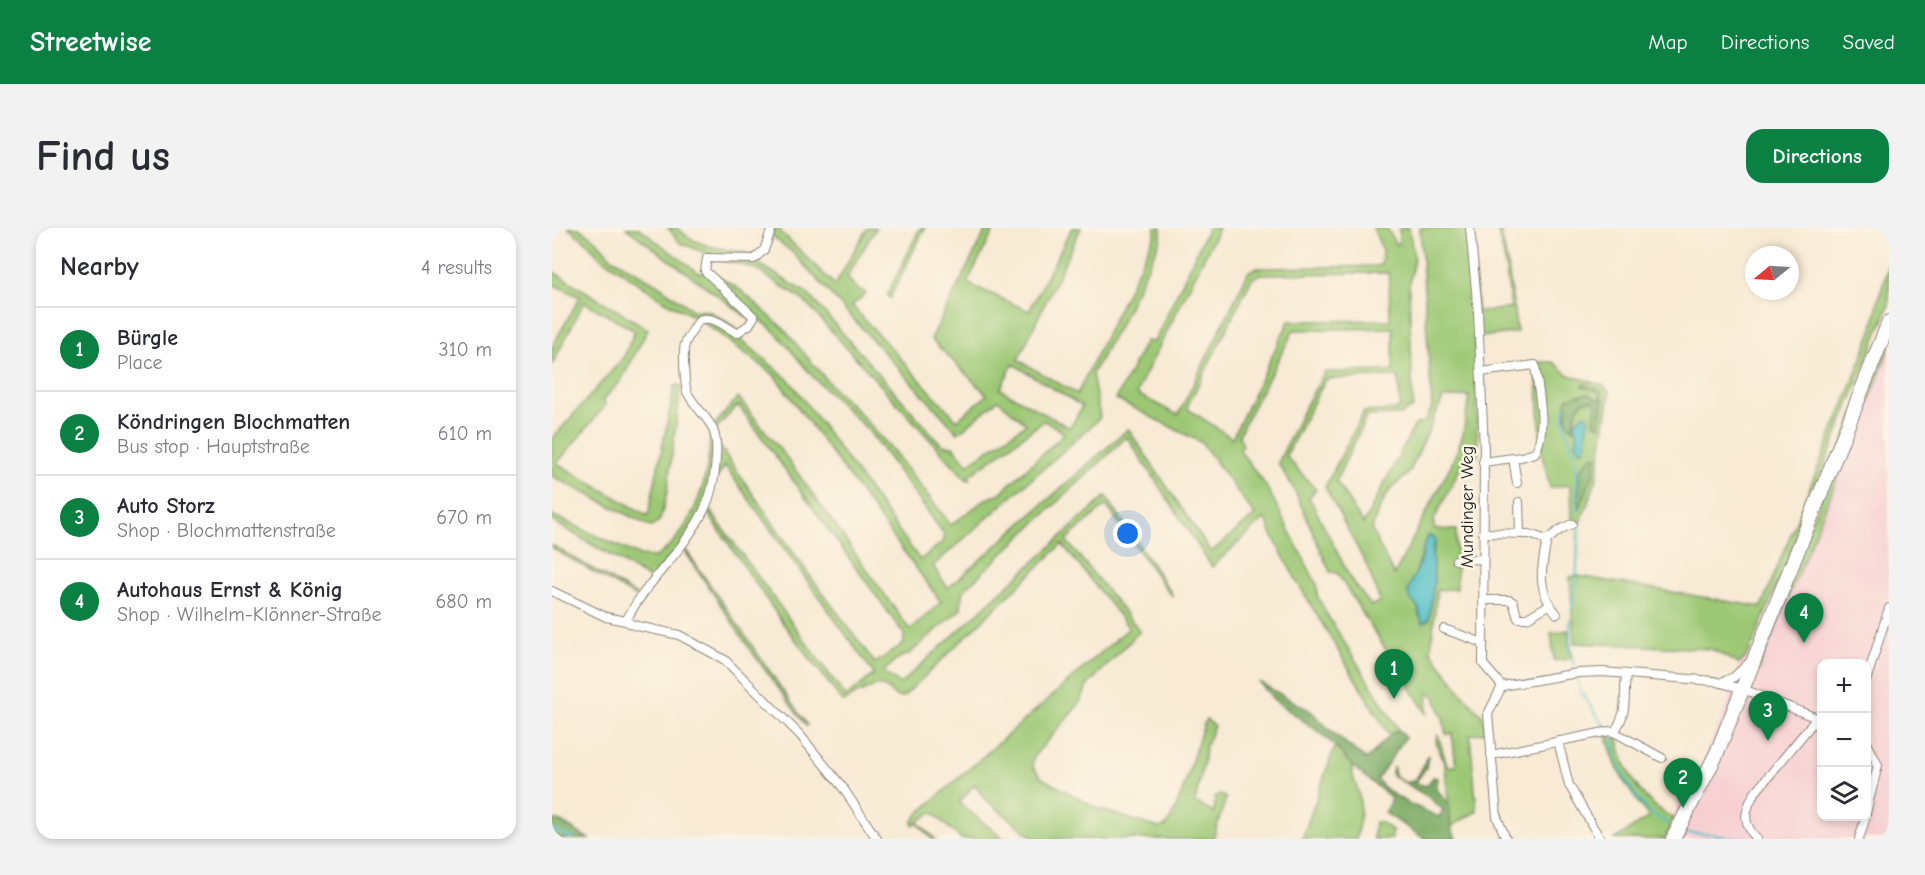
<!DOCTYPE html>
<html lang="en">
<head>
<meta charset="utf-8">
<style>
	:root { --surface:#fff; --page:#f2f2f3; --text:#2b2b33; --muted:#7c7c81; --line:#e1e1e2; --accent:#0b8043 }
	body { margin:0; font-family:"Comic Neue",sans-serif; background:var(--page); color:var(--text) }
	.controls { position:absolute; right:18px; bottom:18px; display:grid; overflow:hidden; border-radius:12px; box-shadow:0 3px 9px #0003 }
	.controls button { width:54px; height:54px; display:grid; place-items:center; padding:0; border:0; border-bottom:2px solid var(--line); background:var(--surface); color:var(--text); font:30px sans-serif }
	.compass { position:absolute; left:1193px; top:18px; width:54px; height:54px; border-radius:50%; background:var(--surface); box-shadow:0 3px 9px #0003; rotate:252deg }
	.you { position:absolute; left:576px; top:306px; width:21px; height:21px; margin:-15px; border:4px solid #fff; border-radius:50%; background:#1a73e8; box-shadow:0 0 0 9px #1a73e833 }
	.badge { display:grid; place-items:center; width:39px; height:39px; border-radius:50%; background:var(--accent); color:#fff; font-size:20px; font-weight:700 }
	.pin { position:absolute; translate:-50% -50px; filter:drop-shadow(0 2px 3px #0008) }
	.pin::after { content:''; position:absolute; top:32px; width:21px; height:18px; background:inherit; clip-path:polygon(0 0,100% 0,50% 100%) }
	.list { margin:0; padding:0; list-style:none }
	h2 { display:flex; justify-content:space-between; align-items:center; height:78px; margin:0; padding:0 24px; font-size:26px }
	h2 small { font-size:20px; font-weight:400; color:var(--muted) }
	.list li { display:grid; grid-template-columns:39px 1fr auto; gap:18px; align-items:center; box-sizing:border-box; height:84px; padding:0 24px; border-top:2px solid var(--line) }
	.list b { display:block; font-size:22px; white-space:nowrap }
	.list p { margin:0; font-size:20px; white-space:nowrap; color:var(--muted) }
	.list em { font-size:20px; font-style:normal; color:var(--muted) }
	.icon { flex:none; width:33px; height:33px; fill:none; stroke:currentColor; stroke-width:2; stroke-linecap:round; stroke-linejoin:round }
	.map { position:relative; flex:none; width:1337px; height:611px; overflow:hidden; border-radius:18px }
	header { display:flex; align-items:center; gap:36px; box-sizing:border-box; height:84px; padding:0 30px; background:var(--accent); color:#fff }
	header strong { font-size:28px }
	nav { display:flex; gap:33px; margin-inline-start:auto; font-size:21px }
	.intro { display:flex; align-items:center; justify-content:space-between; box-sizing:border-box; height:144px; padding:0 36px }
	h1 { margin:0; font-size:42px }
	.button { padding:15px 27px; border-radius:18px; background:var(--accent); color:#fff; font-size:21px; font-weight:700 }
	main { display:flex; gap:36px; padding:0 36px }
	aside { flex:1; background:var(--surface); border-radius:18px; box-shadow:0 3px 9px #0003 }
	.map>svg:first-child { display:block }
	.built { fill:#f7cfd3; fill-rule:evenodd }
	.green { fill:#9cc875; stroke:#5c7248; stroke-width:1.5; fill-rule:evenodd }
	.forest { fill:#7dac66; stroke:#4c6441; stroke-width:1.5 }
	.water { fill:#52c0c7; stroke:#376e72; stroke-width:1.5 }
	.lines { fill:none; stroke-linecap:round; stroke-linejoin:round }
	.stream { stroke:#52c0c7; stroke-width:2 }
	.minor-casing { stroke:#8a8378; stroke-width:10 }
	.primary-casing { stroke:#8a8378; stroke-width:16 }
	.minor { stroke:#fff; stroke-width:8 }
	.primary { stroke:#fff; stroke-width:14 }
	.labels { text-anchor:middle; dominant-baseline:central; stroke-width:5; stroke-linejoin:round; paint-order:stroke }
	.street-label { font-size:18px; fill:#1c1c1c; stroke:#fcf5e5 }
</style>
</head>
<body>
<header>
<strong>Streetwise</strong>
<nav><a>Map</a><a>Directions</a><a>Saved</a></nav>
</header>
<div class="intro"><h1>Find us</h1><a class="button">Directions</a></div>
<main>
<aside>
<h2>Nearby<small>4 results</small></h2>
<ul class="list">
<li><span class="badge">1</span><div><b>Bürgle</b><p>Place</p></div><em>310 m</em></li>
<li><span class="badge">2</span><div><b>Köndringen Blochmatten</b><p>Bus stop · Hauptstraße</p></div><em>610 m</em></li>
<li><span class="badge">3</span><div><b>Auto Storz</b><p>Shop · Blochmattenstraße</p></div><em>670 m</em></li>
<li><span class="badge">4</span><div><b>Autohaus Ernst &amp; König</b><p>Shop · Wilhelm-Klönner-Straße</p></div><em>680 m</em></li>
</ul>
</aside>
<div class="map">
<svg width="1337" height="611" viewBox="0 0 1337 611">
	<rect width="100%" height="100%" fill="#fcf5e5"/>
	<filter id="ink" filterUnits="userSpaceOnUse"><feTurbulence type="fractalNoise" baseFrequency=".0167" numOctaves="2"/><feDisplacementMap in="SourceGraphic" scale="12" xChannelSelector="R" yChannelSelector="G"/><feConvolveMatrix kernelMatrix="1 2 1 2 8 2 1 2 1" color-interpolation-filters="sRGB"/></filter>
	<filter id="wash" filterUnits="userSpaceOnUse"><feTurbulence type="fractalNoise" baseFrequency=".008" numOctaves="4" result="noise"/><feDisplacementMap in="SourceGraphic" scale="24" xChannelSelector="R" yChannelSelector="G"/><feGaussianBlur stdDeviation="1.35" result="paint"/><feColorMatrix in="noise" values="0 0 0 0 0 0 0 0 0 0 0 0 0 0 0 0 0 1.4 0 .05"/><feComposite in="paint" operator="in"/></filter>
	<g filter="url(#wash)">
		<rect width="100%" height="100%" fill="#f8ead4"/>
		<!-- built -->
		<path class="built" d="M1337 120V611H1113L1121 595 1125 575 1139 558 1178 472 1177 461 1187 436 1198 421 1207 424 1200 442 1206 445 1315 179ZM1270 436H1314V588H1270Z"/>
		<!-- green -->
		<g class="green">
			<path d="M16 0H27L44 12 60 30 106 57 141 82 157 83 184 100 190 112 238 153 368 332 392 313V306L316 202 261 149 227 108 214 96 203 89 199 92 74 0H87L147 45 160 44 190 63 231 100 282 161 301 178 339 220 399 297 434 271 446 267 512 206 504 199 492 193 417 248 418 252 414 251 251 72 204 41 188 36 159 31 156 26 128 15 116 0H126C143 21 180 21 204 27V34L255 65 390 217 401 218 416 236 474 196 446 172 406 205 403 202 242 26 219 7 221 0H228L229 4 283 57 315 0H324L295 49 304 60 314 65 300 78 405 192 435 167 379 111 435 0H443L415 55 477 83 520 0H529L466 132 525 166 603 7V0H609V11L570 93 540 146 548 189 544 194 381 338 396 360 576 201 659 324 703 287 650 215 564 171 594 113 602 114 656 0H667L590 153 585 166 626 187 697 43 705 40 825 38 829 36 830 21 821 0H835L843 15 847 16V0H857L862 30 857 59 861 179 860 181H857L849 187 815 188 784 253 811 296 863 197 873 194 880 179 868 0H918L926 84 959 80 952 29 945 0H948L956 38 965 104 923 110 926 227 914 229 882 292V301L904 302 905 361 885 362 879 423 909 464 931 488 934 504 918 507 925 583 900 598 898 595 893 538 884 514 886 507 895 538H904L900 506H894L891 491 882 467 876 465 875 486 785 345 778 344 742 261 726 235 751 182 773 144 841 143V100L742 102 691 198 687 208 691 217 688 223 712 255 720 269 765 357V367L774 385 847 502 838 507 834 502 745 354 720 307 715 293 712 291 660 339 575 209 414 360 410 366 409 381 357 426 347 430 331 444 348 456 554 268 622 369 617 365 554 277 514 312 588 403 535 458 529 474 483 527 481 532V539L490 550 544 580 607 600 614 598C633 569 640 524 654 491L662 498 653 520 652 533 643 574 662 585 663 570 668 566 674 570 661 611H483L432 570 423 556 407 575 452 611H409L380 584 366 594 383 611H380L365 595 361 597 360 594 367 585 577 400 510 316 351 469C339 470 340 462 331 458 323 454 299 470 291 474L230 394 153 281 129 315 255 497 254 498 197 420 129 317 98 351 0 293V287L88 328 104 329C143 302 159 247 158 202L186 169 234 229 358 402 389 374 222 147 147 91 114 74 48 29 32 12ZM837 45 838 92 737 93 680 210 636 181V177L700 51 709 46ZM461 136 530 178 520 197 516 199 448 161ZM846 148 848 179 843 182 812 184 773 259 815 338 828 373 819 378 799 351 757 269 764 262 734 228 772 154 776 151ZM917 168 911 206 903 229 842 347 820 303C821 292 835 262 844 256 850 251 853 250 858 243L891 170ZM187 178 352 406V415L323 435 258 348 164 213 163 202 184 179ZM173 238 322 446 294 469 154 277 162 254ZM876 308 884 312 880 328 882 353 877 391 867 388 866 379 856 362C866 344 868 327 876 308Z"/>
			<path d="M368 0H373L338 70 335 67Z"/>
			<path d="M1337 37V77L1201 416 1193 430 1187 436 1159 421 1022 415 1018 349 1027 348 1209 379 1298 161 1321 100 1326 73Z"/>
			<path d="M0 43 96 101 69 153 52 171 53 178 6 234V236L96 288 123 157 129 158 115 265 108 292 99 299 0 248V211L71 130 83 103 32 74 0 137V119L28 69 0 56Z"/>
			<path d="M1337 99V120L1315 179 1205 445 1200 442Z"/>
			<path d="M984 134H1001L1017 147 1050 157 1058 164 1045 250 1029 294H1020L1019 259 1017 257 998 260 990 227ZM1032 156 1046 161 1052 172 1048 198 1042 195 1044 176 1041 172 1032 173 1025 180 1021 200 1013 190 1015 181 1014 174C1029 164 1030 165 1047 172L1049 170 1046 164ZM1044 228 1042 244 1028 279 1027 243 1037 231Z"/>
			<path d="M0 317 85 367 84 369 0 320Z"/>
			<path d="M1016 402 1019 431 1002 433 999 405Z"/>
			<path d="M1055 508 1066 511C1073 546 1089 574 1122 590L1113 611H1063L1097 589C1076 561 1063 544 1055 508Z"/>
			<path d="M783 518 800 538C799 549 805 556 807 567 810 582 807 596 804 611H750Z"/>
			<path d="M823 594 830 595 840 602V611H821Z"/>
		</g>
		<!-- forest -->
		<g class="forest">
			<path d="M1033 156 1050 163 1051 166 1048 198 1042 195 1044 176 1041 172 1032 173C1023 180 1022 190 1021 201 1009 193 1017 186 1014 174L1016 170 1036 165 1047 172 1049 170 1046 164 1031 159 1030 157Z"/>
			<path d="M1041 228H1044L1042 244 1028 280 1026 271 1027 243Z"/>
			<path d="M707 454 759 483 777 501 813 531 816 530 838 507 847 502 853 510 825 551C838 570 866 579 887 589L891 582 878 570 840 547 841 537C842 543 843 551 851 554 868 558 870 535 876 527L874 540 863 555 875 558 881 549 886 550C883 566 888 564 897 576L898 595 904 611H873L833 585 839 570 800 538 783 518 767 504 722 472Z"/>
			<path d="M0 591 9 594 37 611H9L0 608Z"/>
		</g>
		<!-- water -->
		<g class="water">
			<path d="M1034 186 1037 191C1034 201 1036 210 1033 221L1028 222 1024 215 1026 207 1022 197 1027 190Z"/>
			<path d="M876 308H880L884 312 880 323 882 353 877 391 870 395 866 379 857 370 856 362 870 330 871 321Z"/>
		</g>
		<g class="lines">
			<!-- stream -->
			<g class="stream">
				<path d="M1013 179C1009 203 1018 207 1023 228 1027 246 1025 267 1024 284"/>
				<path d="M1019 383 1024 357 1027 295"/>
				<path d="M1018 392V413L1022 439"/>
				<path d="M1024 449 1029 464 1053 499"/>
				<path d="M1060 511C1068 546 1083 580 1117 596"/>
				<path d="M0 601 21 611"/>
				<path d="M1135 605 1160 606 1185 611"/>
			</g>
		</g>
	</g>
	<g filter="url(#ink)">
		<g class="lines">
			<!-- minor casing -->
			<g class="minor-casing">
				<g id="minor">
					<path d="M918 0 926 84 932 221 931 436 950 458 936 486 945 589 954 611"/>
					<path d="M929 144 983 137C986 164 996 200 983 225L969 229 931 234"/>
					<path d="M961 230 965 255"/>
					<path d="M967 274 968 306"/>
					<path d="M931 305 977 306 995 312C989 341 984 362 1005 386"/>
					<path d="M995 312 1009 301 1020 296"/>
					<path d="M904 332 931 331"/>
					<path d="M0 363 54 389 74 393 81 397 127 407 173 432 248 507 291 560 325 611"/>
					<path d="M931 372H957L961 374 966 390H975L997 377"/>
					<path d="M74 393C94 353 131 324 151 284 159 269 163 247 164 230 167 193 152 193 136 166 132 160 131 121 133 116 136 108 143 99 147 92 162 87 173 99 185 105L197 97 202 89 153 43 155 30 202 31 212 22 220 0"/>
					<path d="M892 401 931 415"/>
					<path d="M1074 447C1071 470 1077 484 1062 504L1110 530"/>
					<path d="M1314 453 1337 380"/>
					<path d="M1170 454 1182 449 1198 434"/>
					<path d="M950 458 1026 445 1051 444 1162 453 1191 461 1270 492"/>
					<path d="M1006 513 1017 557 1048 611"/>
					<path d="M1314 513 1326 537 1314 585"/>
					<path d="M939 527 1058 503 1062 504"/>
					<path d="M1205 611C1190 595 1192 584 1202 566L1264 491"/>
					<path d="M1307 611 1314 588"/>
				</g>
			</g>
			<!-- primary casing -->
			<g class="primary-casing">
				<path id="primary" d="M1121 611 1164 527 1337 94"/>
			</g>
			<!-- minor -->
			<use href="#minor" class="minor"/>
			<!-- primary -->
			<use href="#primary" class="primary"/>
		</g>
	</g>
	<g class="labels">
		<!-- street labels -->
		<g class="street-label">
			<text transform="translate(915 279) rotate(-90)">Mundinger Weg</text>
		</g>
	</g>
</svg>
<div class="controls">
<button>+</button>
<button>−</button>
<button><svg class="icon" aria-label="layers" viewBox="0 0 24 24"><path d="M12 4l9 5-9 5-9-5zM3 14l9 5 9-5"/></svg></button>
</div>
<svg class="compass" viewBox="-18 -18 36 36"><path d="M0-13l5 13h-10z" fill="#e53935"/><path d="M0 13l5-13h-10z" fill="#7c7c81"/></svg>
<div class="you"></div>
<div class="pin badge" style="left:842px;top:471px">1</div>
<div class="pin badge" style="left:1131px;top:580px">2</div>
<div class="pin badge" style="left:1216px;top:513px">3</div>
<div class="pin badge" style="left:1252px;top:415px">4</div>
</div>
</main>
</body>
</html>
